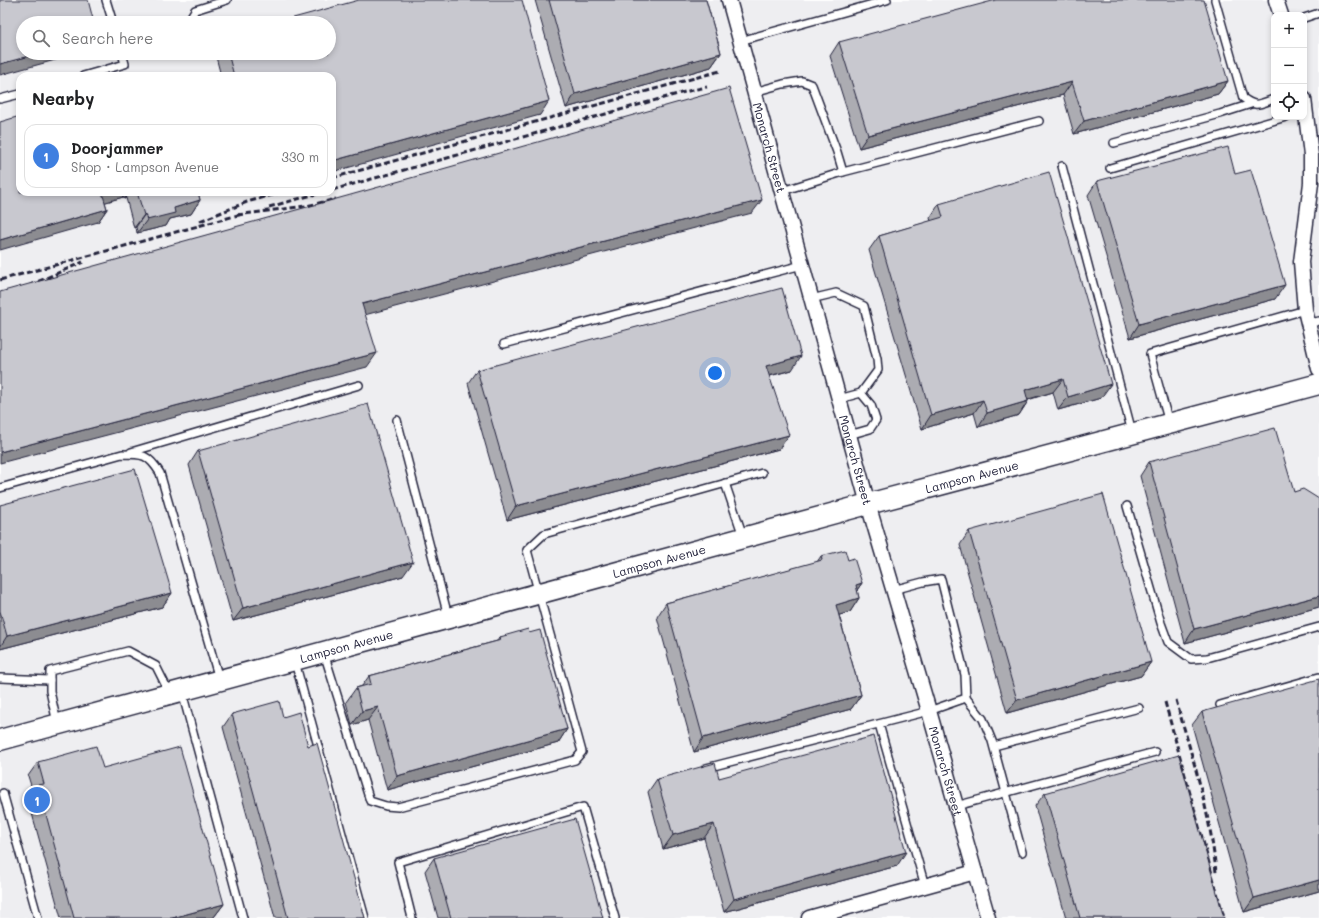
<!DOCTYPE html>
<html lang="en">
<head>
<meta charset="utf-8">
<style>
	:root { --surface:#fff; --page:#f2f2f2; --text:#202124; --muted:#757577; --line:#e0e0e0; --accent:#22223b }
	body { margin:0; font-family:Mali,sans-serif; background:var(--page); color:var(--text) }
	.controls { position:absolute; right:12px; top:12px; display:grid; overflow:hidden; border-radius:8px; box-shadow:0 2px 6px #0003 }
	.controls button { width:36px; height:36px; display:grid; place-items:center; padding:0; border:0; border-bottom:1px solid var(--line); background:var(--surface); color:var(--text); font:20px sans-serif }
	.you { position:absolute; left:715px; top:373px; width:14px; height:14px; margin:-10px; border:3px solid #fff; border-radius:50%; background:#1a73e8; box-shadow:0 0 0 6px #1a73e833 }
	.badge { display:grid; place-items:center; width:26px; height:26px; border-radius:50%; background:var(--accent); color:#fff; font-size:13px; font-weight:700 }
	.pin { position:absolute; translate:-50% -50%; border:2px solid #fff; box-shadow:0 1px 4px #0006 }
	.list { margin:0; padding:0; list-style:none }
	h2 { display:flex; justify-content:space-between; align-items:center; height:52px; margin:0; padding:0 16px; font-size:17px }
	h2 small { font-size:13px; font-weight:400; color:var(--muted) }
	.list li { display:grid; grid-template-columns:26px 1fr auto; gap:12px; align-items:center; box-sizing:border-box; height:64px; margin:0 8px 8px; padding:0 8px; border:1px solid var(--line); border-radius:12px }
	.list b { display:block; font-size:15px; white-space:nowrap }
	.list p { margin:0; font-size:13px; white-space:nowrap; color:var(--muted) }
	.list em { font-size:13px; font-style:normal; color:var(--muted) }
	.icon { flex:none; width:22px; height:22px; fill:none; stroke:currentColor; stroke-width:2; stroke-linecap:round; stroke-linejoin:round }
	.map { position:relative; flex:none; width:1319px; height:918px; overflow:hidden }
	.search { position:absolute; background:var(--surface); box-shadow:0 2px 6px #0003; left:16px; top:16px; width:320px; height:44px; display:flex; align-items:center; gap:10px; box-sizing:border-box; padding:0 14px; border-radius:22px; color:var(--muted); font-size:15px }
	.panel { position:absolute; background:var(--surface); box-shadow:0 2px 6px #0003; left:16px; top:72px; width:320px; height:124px; border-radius:12px }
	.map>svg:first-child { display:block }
	.built { fill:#eeeef1; fill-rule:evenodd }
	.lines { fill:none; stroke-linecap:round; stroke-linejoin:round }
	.lane-casing { stroke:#22223b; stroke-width:10 }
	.street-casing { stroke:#22223b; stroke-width:17 }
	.secondary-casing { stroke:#22223b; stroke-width:23 }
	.lane { stroke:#fff; stroke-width:7 }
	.street { stroke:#fff; stroke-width:14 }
	.secondary { stroke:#fff; stroke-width:20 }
	.rail { stroke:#22223b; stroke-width:3; stroke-dasharray:6 3; stroke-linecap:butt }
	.wall { fill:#acacb2; stroke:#22223b }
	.shaded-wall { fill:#8c8c91; stroke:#22223b }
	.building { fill:#c8c8cf; stroke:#22223b }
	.labels { text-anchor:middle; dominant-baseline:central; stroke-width:3; stroke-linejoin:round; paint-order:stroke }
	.street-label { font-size:12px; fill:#22223b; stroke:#fff }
</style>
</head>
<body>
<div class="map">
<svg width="1319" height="918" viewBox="0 0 1319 918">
	<rect width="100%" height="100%" fill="#fff"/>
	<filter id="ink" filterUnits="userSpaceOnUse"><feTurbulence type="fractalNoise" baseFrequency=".025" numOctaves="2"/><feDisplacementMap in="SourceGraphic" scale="8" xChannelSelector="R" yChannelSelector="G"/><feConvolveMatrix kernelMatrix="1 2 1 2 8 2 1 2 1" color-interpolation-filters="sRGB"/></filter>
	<g filter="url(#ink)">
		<!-- built -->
		<path class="built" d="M0 0H1319V918H0ZM1274 15H1304V117H1274ZM23 23H329V53H23ZM20 76H332V192H20Z"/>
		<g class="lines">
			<!-- lane casing -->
			<g class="lane-casing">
				<g id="lane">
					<path d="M106 0 113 23"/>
					<path d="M1215 0 1243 98C1257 108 1259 104 1274 99"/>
					<path d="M1304 18 1319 13"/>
					<path d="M187 23 195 10 227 0"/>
					<path d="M740 41 887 0"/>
					<path d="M83 76 125 64 122 53"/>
					<path d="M754 92 783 84 802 81 812 85 837 152 843 172 782 191"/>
					<path d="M0 99 20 94"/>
					<path d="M1114 143 1220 114 1251 104"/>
					<path d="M1062 166 1132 432"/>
					<path d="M1110 168 1286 117"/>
					<path d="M843 172 1039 121"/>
					<path d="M811 299 836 293 864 306 877 359 878 370 861 393 839 399"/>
					<path d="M1308 324 1319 321"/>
					<path d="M504 344 802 265"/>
					<path d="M397 420 448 616"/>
					<path d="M1169 423 1150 354 1305 310"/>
					<path d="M849 435 870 429 876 420 871 405 861 393"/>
					<path d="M131 452 359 385"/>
					<path d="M725 483 743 536"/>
					<path d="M0 488 122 454C143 454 148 454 160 473L219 679"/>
					<path d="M1127 506 1161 623 1168 642 1191 659 1207 658 1319 627"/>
					<path d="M324 653 370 801 386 806 398 807 575 760 582 752 527 550 544 534 762 473"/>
					<path d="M295 662 365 918"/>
					<path d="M0 678 50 680"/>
					<path d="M182 692 243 918"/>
					<path d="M966 698 983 719 992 741 1022 852"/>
					<path d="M1220 705 1319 677"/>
					<path d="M57 723 50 691V671L128 651 156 666 169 692"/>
					<path d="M879 724 925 886"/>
					<path d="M994 746 1139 708"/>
					<path d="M706 768 929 711 966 698 965 675 941 579 923 582 893 590"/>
					<path d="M3 793 38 918"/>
					<path d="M956 806 1155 752"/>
					<path d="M412 918 398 862 583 807 615 918"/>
				</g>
			</g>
			<!-- street casing -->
			<g class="street-casing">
				<g id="street">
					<path id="s1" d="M729 0 868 504 929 711 988 918"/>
					<path d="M1276 0 1281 15"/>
					<path d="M1304 99 1311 155V183L1301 262 1305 310 1319 369"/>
					<path d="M809 918 975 872"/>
				</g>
			</g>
			<!-- secondary casing -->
			<g class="secondary-casing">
				<g id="secondary">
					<path id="s2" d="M0 740 868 504 1319 384"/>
				</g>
			</g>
			<!-- lane -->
			<use href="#lane" class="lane"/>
			<!-- street -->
			<use href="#street" class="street"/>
			<!-- secondary -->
			<use href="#secondary" class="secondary"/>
			<!-- rail -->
			<g class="rail">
				<path d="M332 178 720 71"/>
				<path d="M332 190 692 90 707 87"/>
				<path d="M269 207 323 192"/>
				<path d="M237 215 306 206 336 199"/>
				<path d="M200 221 247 202 283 192"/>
				<path d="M0 280 242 214"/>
				<path d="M30 285 83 262"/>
				<path d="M1176 700C1192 757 1211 814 1216 873"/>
				<path d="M1165 702 1224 918"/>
			</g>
		</g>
		<!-- wall -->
		<g class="wall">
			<path d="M535 0H706L721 53 711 67 566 108Z"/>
			<path d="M839 42 1228 81 1218 94 1074 134 1063 95 859 148 830 56Z"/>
			<path d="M215 53H329L540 115 332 76H221Z"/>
			<path d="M1235 174 1275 299 1130 338 1088 195 1097 181Z"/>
			<path d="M20 192H198L200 200 191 214 170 219 166 226 137 233 136 227 134 228 126 198 124 199 123 197 105 202 107 209 98 222Z"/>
			<path d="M939 204 1101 398 1058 410 1053 392 1028 400V401L1019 415 978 427 974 413 922 429 869 250 879 236 931 221 930 218Z"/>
			<path d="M477 370H792L770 376 779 449 507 520 468 383Z"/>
			<path d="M198 451 403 576 233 621 189 465Z"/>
			<path d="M1149 462 1294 492 1319 499V607L1185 643 1140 476Z"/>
			<path d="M0 505 172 593 162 607 0 649Z"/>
			<path d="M969 531 1151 662 1141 676 1007 713 960 545Z"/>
			<path d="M821 556 848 560 862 583 857 590 859 598 850 612 839 615 861 695 851 709 694 752 657 617 666 603 817 562Z"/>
			<path d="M529 633 567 729 558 743 387 790 368 720 352 725 346 702 356 688 362 686 369 676 497 641 500 637Z"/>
			<path d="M1202 712 1319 891 1244 912 1192 725Z"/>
			<path d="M232 714 283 717 308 746 365 918H275L223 727Z"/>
			<path d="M38 762 103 768 224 904 214 917 212 918H61L28 799 33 792 28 776Z"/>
			<path d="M719 778 897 866 724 912 704 838 663 849 648 792 657 779Z"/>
			<path d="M1045 793 1224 918H1066L1035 806Z"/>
			<path d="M434 858 603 918H438L425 871Z"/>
		</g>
		<!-- shaded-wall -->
		<g class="shaded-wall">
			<path d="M41 53H81L0 75V64Z"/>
			<path d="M721 53 711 67 566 108 575 94Z"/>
			<path d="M1228 81 1218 94 1074 134 1084 121Z"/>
			<path d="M1072 82 1063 95 859 148 868 135Z"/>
			<path d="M549 101 540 115 332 172V161Z"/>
			<path d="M102 192H127L123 197 93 206Z"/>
			<path d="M129 192H131L126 198 124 199Z"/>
			<path d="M200 200 191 214 170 219 166 226 137 233 147 220 174 208Z"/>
			<path d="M762 200 752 213 353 318 362 304Z"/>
			<path d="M107 209 98 222 0 250V240Z"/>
			<path d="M145 214 136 227 134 228 144 215Z"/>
			<path d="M1285 285 1275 299 1130 338 1139 324Z"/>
			<path d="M377 353 367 367 0 463V452Z"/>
			<path d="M801 356 792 370 757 379 766 366Z"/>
			<path d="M1063 379 1053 392 1015 403 1025 390Z"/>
			<path d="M1111 384 1101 398 1058 410 1068 397Z"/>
			<path d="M983 400 974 413 922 429 931 415Z"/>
			<path d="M1028 401 1019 415 978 427 987 413Z"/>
			<path d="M789 435 779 449 507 520 516 506Z"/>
			<path d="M413 562 403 576 233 621 243 608Z"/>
			<path d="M862 583 852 597 856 585Z"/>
			<path d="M172 593 162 607 0 649V647L7 636Z"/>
			<path d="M1319 596V607L1185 643 1194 629Z"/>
			<path d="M859 598 850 612 826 619 836 605Z"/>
			<path d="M1151 662 1141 676 1007 713 1017 700Z"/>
			<path d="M861 695 851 709 694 752 703 738Z"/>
			<path d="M378 707 368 720 352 725 362 711Z"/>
			<path d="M567 729 558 743 387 790 397 776Z"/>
			<path d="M714 824 704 838 663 849 673 835Z"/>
			<path d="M906 852 897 866 724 912 734 899Z"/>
			<path d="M1319 880V891L1244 912 1254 898Z"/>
			<path d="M224 904 214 917 212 918H172Z"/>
		</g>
		<!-- building -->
		<g class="building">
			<path d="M0 0H88L94 23H23V53H41L0 64Z"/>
			<path d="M359 0H522L549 101 332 161V76H234L228 53H329V23H275Z"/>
			<path d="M549 0H706L721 53 575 94Z"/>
			<path d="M996 0H1204L1228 81 1084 121 1072 82 868 135 839 42Z"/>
			<path d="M729 88 762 200 362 304 377 353 0 452V292L347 196Z"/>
			<path d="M20 116V192H104H102L107 209 0 240V122Z"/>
			<path d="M1228 147 1235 174 1251 170 1285 285 1139 324 1097 181Z"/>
			<path d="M1049 172 1111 384 1068 397 1063 379 1025 390 1028 401 987 413 983 400 931 415 879 236 943 217 939 204Z"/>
			<path d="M137 192H198L200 200 174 208 175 213 147 220 145 214 144 215Z"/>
			<path d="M782 288 801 356 766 366 789 435 516 506 477 370Z"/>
			<path d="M368 404 413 562 243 608 198 451Z"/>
			<path d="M1275 428 1294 492 1303 489 1319 499V596L1194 629 1149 462Z"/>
			<path d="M135 469 172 593 7 636 0 611V505Z"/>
			<path d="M1103 494 1151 662 1017 700 969 531Z"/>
			<path d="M845 550 848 560 854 558 862 583 856 585 859 598 836 605 861 695 703 738 666 603 822 560 821 556Z"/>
			<path d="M528 629 529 633 540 630 567 729 397 776 378 707 362 711 356 688 371 684 369 676 501 640 500 637Z"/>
			<path d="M1319 679V880L1254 898 1202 712Z"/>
			<path d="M279 701 283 717 299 712 308 746 317 743 365 918H288L232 714Z"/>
			<path d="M874 736 906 852 734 899 714 824 673 835 657 779 715 763 719 778Z"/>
			<path d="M96 746 103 768 180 747 224 904 172 918H74L38 785 44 784 38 762Z"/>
			<path d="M1179 755 1224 918H1080L1045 793Z"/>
			<path d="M575 819 603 918H451L434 858Z"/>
		</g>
	</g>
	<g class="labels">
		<!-- street labels -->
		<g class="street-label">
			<text stroke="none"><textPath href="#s1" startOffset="153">Monarch Street</textPath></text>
			<text stroke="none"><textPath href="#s1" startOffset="477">Monarch Street</textPath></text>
			<text stroke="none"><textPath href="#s2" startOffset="1007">Lampson Avenue</textPath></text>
			<text stroke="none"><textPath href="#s2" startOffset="683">Lampson Avenue</textPath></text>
			<text stroke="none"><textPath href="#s2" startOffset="359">Lampson Avenue</textPath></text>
			<text stroke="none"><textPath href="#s1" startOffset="801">Monarch Street</textPath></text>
		</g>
	</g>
</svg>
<div class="controls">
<button>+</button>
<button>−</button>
<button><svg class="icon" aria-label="locate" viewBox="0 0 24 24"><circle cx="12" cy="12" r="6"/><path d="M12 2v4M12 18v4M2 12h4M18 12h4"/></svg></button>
</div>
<div class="you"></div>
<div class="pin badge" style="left:37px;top:800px;background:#3f7fe0">1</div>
<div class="search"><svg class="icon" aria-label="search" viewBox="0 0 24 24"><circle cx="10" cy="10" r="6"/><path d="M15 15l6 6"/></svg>Search here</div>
<section class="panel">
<h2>Nearby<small></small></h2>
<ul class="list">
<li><span class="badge" style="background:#3f7fe0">1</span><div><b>Doorjammer</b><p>Shop · Lampson Avenue</p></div><em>330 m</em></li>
</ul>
</section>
</div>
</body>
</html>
